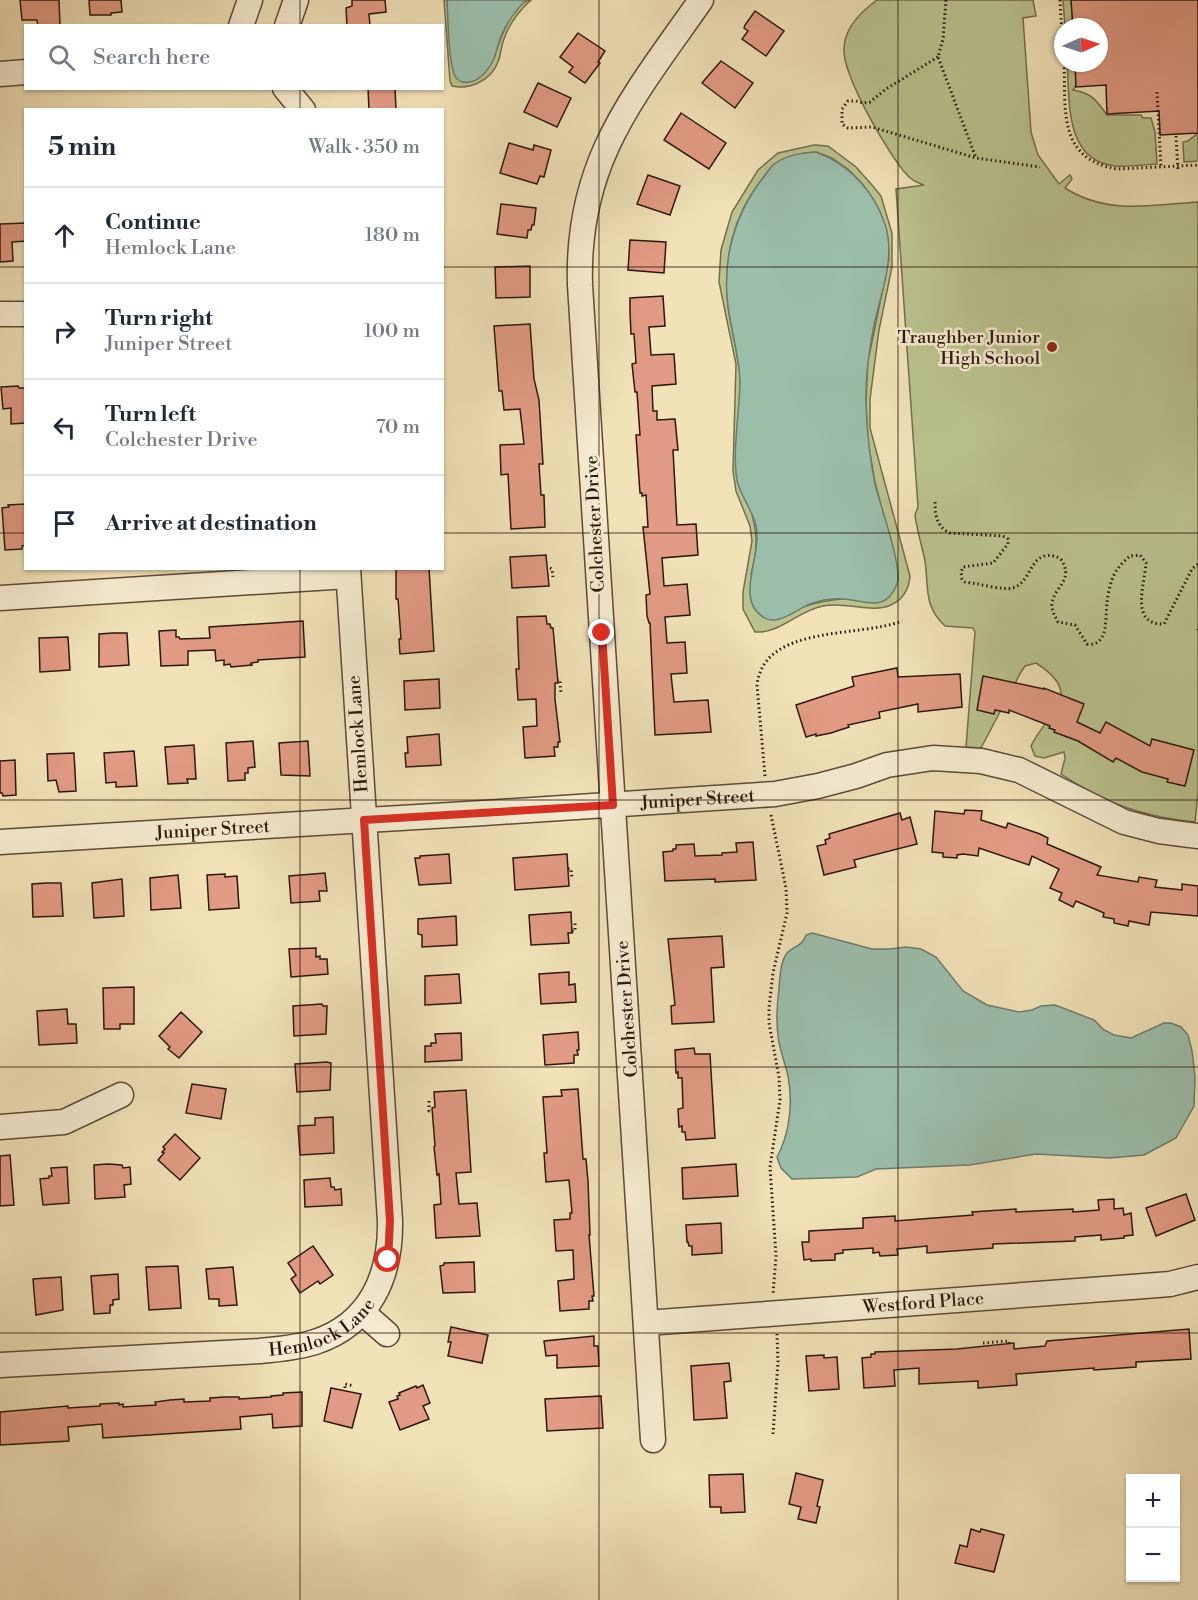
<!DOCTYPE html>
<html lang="en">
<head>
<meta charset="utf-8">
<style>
	:root { --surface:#fff; --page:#f2f2f3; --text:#1f2937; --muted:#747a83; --line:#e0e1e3 }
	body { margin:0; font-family:"Libre Bodoni",serif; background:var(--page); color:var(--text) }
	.controls { position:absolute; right:18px; bottom:18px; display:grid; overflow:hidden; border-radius:0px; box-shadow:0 2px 4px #0004 }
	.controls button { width:54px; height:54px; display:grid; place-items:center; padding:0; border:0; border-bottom:2px solid var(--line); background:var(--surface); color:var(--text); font:30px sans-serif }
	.compass { position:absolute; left:1054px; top:18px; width:54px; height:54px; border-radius:50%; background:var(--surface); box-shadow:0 2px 4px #0004; rotate:87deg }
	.stop { position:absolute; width:18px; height:18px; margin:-14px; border:4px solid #d93025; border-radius:50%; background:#fff }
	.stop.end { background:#d93025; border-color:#fff; box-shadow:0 2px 6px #0008 }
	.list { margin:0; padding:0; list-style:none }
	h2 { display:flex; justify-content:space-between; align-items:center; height:78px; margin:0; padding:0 24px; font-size:26px }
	h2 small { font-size:20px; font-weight:400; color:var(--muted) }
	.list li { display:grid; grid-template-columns:39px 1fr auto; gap:18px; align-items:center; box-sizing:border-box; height:96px; padding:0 24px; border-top:2px solid var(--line) }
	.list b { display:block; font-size:22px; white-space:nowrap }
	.list p { margin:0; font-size:20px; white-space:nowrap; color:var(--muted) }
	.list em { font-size:20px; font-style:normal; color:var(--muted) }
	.icon { flex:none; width:33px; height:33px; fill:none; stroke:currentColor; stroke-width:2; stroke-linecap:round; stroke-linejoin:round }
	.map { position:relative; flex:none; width:1198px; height:1600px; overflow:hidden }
	.search { position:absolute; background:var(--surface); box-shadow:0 2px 4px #0004; left:24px; top:24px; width:420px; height:66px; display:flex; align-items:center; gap:15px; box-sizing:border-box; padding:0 21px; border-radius:0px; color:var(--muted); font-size:22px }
	.panel { position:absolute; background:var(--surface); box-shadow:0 2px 4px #0004; left:24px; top:108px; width:420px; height:462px; border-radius:0px }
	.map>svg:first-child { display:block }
	.green { fill:#bac38f; stroke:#746d4e; stroke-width:1.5; fill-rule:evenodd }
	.water { fill:#9bbeab; stroke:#6f7b6c; stroke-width:1.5 }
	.building { fill:#e29b84; stroke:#2d170d; stroke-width:1.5 }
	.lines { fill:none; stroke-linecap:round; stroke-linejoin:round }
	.minor-casing { stroke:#5e4a38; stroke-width:27 }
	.path { stroke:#2d170d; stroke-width:3; stroke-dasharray:1.5 3; stroke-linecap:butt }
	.minor { stroke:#f6ecd1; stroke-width:24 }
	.route { stroke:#d93025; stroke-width:8 }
	.grid { fill:none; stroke:#2d170d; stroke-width:1.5; stroke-opacity:0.55 }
	.poi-dot { fill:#8f2418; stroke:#f6ecd1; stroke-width:2 }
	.labels { text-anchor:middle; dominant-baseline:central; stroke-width:5; stroke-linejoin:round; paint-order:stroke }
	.poi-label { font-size:18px; fill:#2d170d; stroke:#f6ecd1; text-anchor:end }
	.street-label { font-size:18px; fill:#2d170d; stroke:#f6ecd1 }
</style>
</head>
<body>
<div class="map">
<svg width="1198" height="1600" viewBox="0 0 1198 1600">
	<rect width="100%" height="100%" fill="#f1e2b8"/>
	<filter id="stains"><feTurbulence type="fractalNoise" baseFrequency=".00333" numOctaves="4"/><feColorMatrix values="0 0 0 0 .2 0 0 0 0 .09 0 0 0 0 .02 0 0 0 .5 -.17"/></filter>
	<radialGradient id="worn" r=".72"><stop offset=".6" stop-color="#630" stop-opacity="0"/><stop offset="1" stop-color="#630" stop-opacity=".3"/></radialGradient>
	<!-- green -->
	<g class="green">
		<path d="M444 0H447L451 56 454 73 493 60C498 45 512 1 531 0 520 10 509 24 504 39 501 46 501 55 498 62 491 80 471 90 452 86L450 81Z"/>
		<path d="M877 0H1033L1036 16 1023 18 1031 132 1038 155 1059 184 1070 175 1072 179 1065 188C1107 215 1151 205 1198 202V793L1195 822C1143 817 1104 803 1061 774L1065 758 1064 752 1044 758 1035 756 1031 746C1048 711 1086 695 1036 663L1025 666 1021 672 981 748 966 747 975 632 973 628 945 626C923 605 929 588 925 561 922 546 917 531 915 515L918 507 896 189 924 185C918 183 913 181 908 176 889 156 842 75 844 48 845 27 861 12 877 0Z"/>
		<path d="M1063 0H1071L1073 27H1065Z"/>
		<path d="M1067 63H1075L1076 85 1073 90C1092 93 1097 101 1107 115H1141L1143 118H1151L1155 132 1157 164C1143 165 1129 167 1115 166 1064 161 1070 100 1067 63Z"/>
		<path d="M1198 133V161L1184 162 1183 142 1188 141Z"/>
		<path d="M814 145 828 146 856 167 872 185 881 196 892 233V267L879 330 870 399V428L910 576C909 589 904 599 891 605 870 614 847 601 823 606 799 610 780 634 755 632L743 609V592L752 541 750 526 736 491 733 471 736 364 719 282 721 250 732 212 758 170 778 153ZM816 152 832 158 849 170 864 186 885 225 888 240 889 259 868 361 866 402 868 442 875 482 898 572V580L889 597C856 599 829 596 798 609L751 574C763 534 751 515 742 476 740 469 737 461 737 454 736 445 738 436 739 427 740 410 741 393 740 376 738 349 728 322 727 295 725 253 734 217 759 183 764 178 768 170 773 165 786 156 801 153 816 152Z"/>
	</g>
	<!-- water -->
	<g class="water">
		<path d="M447 0H526C516 10 508 21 502 34 498 43 497 52 493 61 488 70 481 80 470 82 465 83 460 82 457 79 448 69 448 15 447 0Z"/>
		<path d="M816 152C849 164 874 191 885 224 896 258 881 292 874 325 869 351 865 379 866 405 867 432 870 459 875 484 880 505 903 568 897 584 886 613 866 601 844 599 832 598 821 600 810 604 797 609 777 627 763 617 734 599 763 554 756 526 753 511 742 498 738 484 731 460 740 408 740 381 739 352 729 325 727 296 724 254 735 217 759 183 764 178 768 170 773 165 785 155 802 153 816 152Z"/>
		<path d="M812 933 872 949H890L906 947 921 949 936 957 963 991 987 1005 1019 1012 1032 1010 1041 1006 1055 1005 1094 1020 1104 1030 1114 1035 1131 1038 1164 1023H1171L1181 1027 1188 1035 1192 1051 1195 1077 1194 1106 1176 1138 1144 1155 1110 1158 1036 1154 970 1165 876 1169 857 1177 792 1179 781 1168 777 1157C790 1133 793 1102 788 1076 785 1062 779 1049 778 1035 776 1020 777 1004 779 989 780 978 780 962 787 953 795 945 802 947 806 935Z"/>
	</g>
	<!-- building -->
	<g class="building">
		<path d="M20 0H59L60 25 38 26 37 20H22Z"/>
		<path d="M89 0H121L122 12 111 13V15H90Z"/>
		<path d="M352 0H385L386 12 369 14 370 26H347L346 8 352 6Z"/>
		<path d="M1071 0H1198V133L1160 135 1159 111 1107 114 1106 85 1076 87 1075 63H1099V27H1073Z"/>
		<path d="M755 11 784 31 766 56 742 39 748 31 744 28 745 25Z"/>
		<path d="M578 33 605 51 598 62 600 63 585 83 569 72 573 67 560 57Z"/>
		<path d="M721 61 753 83 735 108 702 83Z"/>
		<path d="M538 83 571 98 557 127 524 112Z"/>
		<path d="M368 88H395L396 110H369Z"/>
		<path d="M681 113 726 143 709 169 664 140Z"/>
		<path d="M509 143 533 150 534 145 551 150 544 177 540 176 537 184 500 173Z"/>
		<path d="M648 175 680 186 670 215 637 204Z"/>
		<path d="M501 204 536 208 534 225H532L531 230H528L527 238 497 234Z"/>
		<path d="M26 223V241L12 242 13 261 0 262V224Z"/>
		<path d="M630 240 666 242 664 273 628 270Z"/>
		<path d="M530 266V297L496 298 495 267Z"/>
		<path d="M663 296 665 326 649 327 651 355 674 354 676 384 652 386 653 411H657V420L675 419 678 450H673L677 525 696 524 698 555 662 558 664 586 687 584 690 615 665 617 667 643 685 642 687 673 671 674 674 702 708 700 711 732 655 735 650 623H649L647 616 646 595 650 594 643 527H648L646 495 642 496V493H640L636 435H640L637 392H635L632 364 636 363 634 334H631L630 312V298Z"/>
		<path d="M530 324 534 379 539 400 543 464H539L541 495H544L545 527 511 529 508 474 501 475 500 445 524 444 520 409 504 410 502 391H499L494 326Z"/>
		<path d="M18 386 19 388H26V423L11 424V408L3 409 1 387Z"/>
		<path d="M26 504V545L22 546V549L5 550 2 508 9 507 8 505Z"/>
		<path d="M546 555 549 586 512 588 510 557Z"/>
		<path d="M429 568 434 651 400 654 399 639H401L398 599H396V569Z"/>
		<path d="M546 616 547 624H550L551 628H553L558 683H555V699L560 742H558V747H554L555 756 525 758 523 727 537 726 536 699 518 700 516 669H519L517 617Z"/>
		<path d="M303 621 305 657 258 660V662L251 663 252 665 231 667 230 664 224 665V660L216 661 215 650 188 651V665L161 666 159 631 176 630V637H179L180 639 210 638 209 627Z"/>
		<path d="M113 633H127L129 665 99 667V634Z"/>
		<path d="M68 637 70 670 40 672 39 638Z"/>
		<path d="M897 668 898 677 960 674 962 707 918 712V704L879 712 880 718 848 725 849 727 831 733 816 736V734L806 737 796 705 854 686 852 677Z"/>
		<path d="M983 676 1044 689V688L1084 704 1077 722 1100 733 1106 722 1150 746 1152 739 1194 750 1185 786 1167 782 1168 779 1142 772 1116 758 1113 762 1078 741 1054 732 1055 730 1049 728 1050 726 1009 710V713L995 710 994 714 977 710Z"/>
		<path d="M439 679 440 708 405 710 404 681Z"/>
		<path d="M439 734 441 765 406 767 405 753H408L407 737Z"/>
		<path d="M253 741 255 767 248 768V773H245V780L228 781 226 743Z"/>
		<path d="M308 741 310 776 281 775 279 743Z"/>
		<path d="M194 745 196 779H187L188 783 168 784 165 747Z"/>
		<path d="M134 751 137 786 116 787V782L106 783 104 753Z"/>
		<path d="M74 753 76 791 59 792 56 780 48 781 47 754Z"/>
		<path d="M15 760 16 795 3 796 2 793H0V761Z"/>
		<path d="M965 810 982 811 981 820 1006 828 1008 823 1040 834 1048 838 1047 844 1101 867 1097 875 1138 882 1139 877 1157 880 1155 887 1182 890V884L1198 886V916L1151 912 1149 925 1129 921 1128 926 1114 923V919L1103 917 1104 913 1076 901 1073 907 1059 900 1062 893 1050 888 1059 869 1032 856 1029 865 979 848 978 856 963 854 957 855V858L943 857V853L932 852 935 811 964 814Z"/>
		<path d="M900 813 902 820 910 817 917 844 854 860 856 867 824 875 817 846 826 844 825 840 830 838 829 834Z"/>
		<path d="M753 842 756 880 715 882V879L665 881 663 852 673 851V849H676V845L694 844 695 856 722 855V853L737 852 736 843Z"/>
		<path d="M449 854 451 883 419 885 415 858H420V856Z"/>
		<path d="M567 854 569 886 515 890 513 858Z"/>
		<path d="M325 873 327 891H319L320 901 291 903 289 876Z"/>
		<path d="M225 874V877L237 876 239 908 209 910 207 875Z"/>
		<path d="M178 875 181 908 151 910 150 878Z"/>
		<path d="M122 879 124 916 94 918 92 883Z"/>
		<path d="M46 883H61L63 916 33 917 32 884Z"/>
		<path d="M571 912 572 933H568L569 943 531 945 529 915Z"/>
		<path d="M456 916 457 945 422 947V935L418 934V919Z"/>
		<path d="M722 936 724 967 711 968 714 1022 672 1024 671 1006 675 1005 668 939Z"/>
		<path d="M316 948V957L320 956V959H327L328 974 291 977 289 949Z"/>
		<path d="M569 972V985L575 984 576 1002 541 1004 539 974Z"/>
		<path d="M459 974 461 1003 425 1005V976Z"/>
		<path d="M134 987V1024H120V1029H104L103 988Z"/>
		<path d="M322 1004 323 1006H327L326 1034 294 1036 293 1006Z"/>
		<path d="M67 1009 68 1024H76L77 1043 39 1045 37 1011Z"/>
		<path d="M181 1012 202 1032 179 1058 168 1049 170 1047 159 1036Z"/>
		<path d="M578 1032 579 1050H577L578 1055H574V1063L545 1065 543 1035Z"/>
		<path d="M461 1033 462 1060 425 1062V1046H431V1043H436L435 1034Z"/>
		<path d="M694 1048 695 1054H710L715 1138 686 1140 685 1132H682V1126L679 1127 678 1109 683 1108 682 1078H678V1072L676 1073 675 1050Z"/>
		<path d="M327 1062 331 1063 330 1090 297 1092 295 1064Z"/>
		<path d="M192 1084 226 1089 221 1119 186 1113Z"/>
		<path d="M578 1089 583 1159H586L588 1181 590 1235H589L594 1296H592L593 1301H589V1309L560 1311 558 1281 574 1279 573 1250 556 1251 554 1220 570 1219V1213H572L569 1180 546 1182 544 1153H547L543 1097 562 1096 561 1090Z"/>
		<path d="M466 1090 471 1172 456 1173 459 1204 477 1203 480 1236 436 1238 434 1205 441 1204 439 1174 437 1175 434 1147 435 1146 432 1108 435 1107 434 1092Z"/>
		<path d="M333 1117 334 1153 300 1155 298 1126 315 1125V1118Z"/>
		<path d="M175 1134 200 1158 180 1180 158 1160 164 1153 162 1152 165 1149 163 1147Z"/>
		<path d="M10 1155 14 1205 0 1206V1156Z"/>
		<path d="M108 1164 122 1165 123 1168 130 1167 131 1184 124 1185 125 1197 95 1199 94 1165Z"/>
		<path d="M736 1164 738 1196 683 1199 682 1168Z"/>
		<path d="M67 1167 69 1203 43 1205 40 1179 49 1178V1176H52L51 1168Z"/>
		<path d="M330 1178 331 1187H334L335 1190 341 1189 342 1205 305 1207 304 1180Z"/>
		<path d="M1186 1194 1195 1220 1156 1236 1146 1208Z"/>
		<path d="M1114 1199V1209L1123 1208 1124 1215 1131 1213 1133 1235 1124 1236V1238L1101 1240V1235L1075 1237V1241L993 1244V1248L927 1253V1246L897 1249 898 1255 880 1256 879 1252 873 1253V1248L843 1250V1253L835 1254V1260L811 1261V1259L804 1260 802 1242H809V1231L863 1228V1218L895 1216V1221L973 1215 972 1212 1016 1209V1212L1073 1209V1212L1099 1210 1098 1200Z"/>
		<path d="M721 1223 722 1253 692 1255V1246H689L688 1242H687L686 1225Z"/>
		<path d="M313 1246 333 1275 320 1284 318 1281 300 1293 291 1279 296 1275 288 1263Z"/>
		<path d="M474 1262 475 1292 443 1293 440 1266 444 1265V1263Z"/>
		<path d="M178 1266 181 1308 149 1310 146 1267Z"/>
		<path d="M233 1267 237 1305 219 1306V1299H209L206 1269Z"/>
		<path d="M118 1274 119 1299 113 1300V1305H110V1313L94 1314 91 1276Z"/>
		<path d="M61 1277 63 1310 36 1315 33 1279Z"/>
		<path d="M451 1327 488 1335 482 1363 448 1356 451 1342H448Z"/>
		<path d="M1189 1329 1191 1359 1136 1362V1367L1094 1370V1368L1016 1374 1017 1385 978 1388V1381L919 1384V1368L894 1370 895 1386 864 1388 862 1358 871 1357V1354H875V1352L957 1349 1014 1343V1349L1045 1346 1047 1341Z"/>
		<path d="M594 1336V1346H598L599 1366 557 1368V1355L546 1356 544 1341Z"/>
		<path d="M824 1355V1358L837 1357 839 1389 809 1391 806 1356Z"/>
		<path d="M729 1363 731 1381 724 1382 727 1418 694 1420 691 1366Z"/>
		<path d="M423 1385 430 1403 423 1406 429 1419 400 1430 389 1402 398 1399 397 1396 400 1395 399 1393 416 1386 417 1388Z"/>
		<path d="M331 1388 361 1394 352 1428 324 1421Z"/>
		<path d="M302 1392V1426L273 1428 272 1414 240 1417 241 1429 103 1438 102 1424 68 1427 69 1441 0 1445V1412L68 1406V1408L100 1406V1404L119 1403V1405L123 1404V1407L156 1405 155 1402 170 1400 184 1399V1402L210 1401V1398L224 1397H239V1399L271 1397V1396L283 1395V1393Z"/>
		<path d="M601 1396 603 1428 547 1431 545 1399Z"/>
		<path d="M796 1473 823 1480 817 1506 820 1507 816 1523 798 1519 801 1507 789 1504Z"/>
		<path d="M743 1474 745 1512 721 1513V1507H710L709 1475Z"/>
		<path d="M971 1529 980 1532 981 1529 1004 1535 994 1572 955 1563 960 1545 967 1547Z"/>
	</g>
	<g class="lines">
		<!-- minor casing -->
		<g class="minor-casing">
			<g id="minor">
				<path d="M241 26 250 0"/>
				<path d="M287 26 296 0"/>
				<path d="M0 74 26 72"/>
				<path d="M285 88 303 110"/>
				<path d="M0 314H26"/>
				<path d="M0 598 348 576"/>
				<path id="s1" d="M0 842 484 813 775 794 818 786 856 776 887 765 933 758 981 761 1019 770 1124 822 1159 831 1198 836"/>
				<path d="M0 1127 64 1122 121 1095"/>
				<path d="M362 1312 387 1334"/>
				<path id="s2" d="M646 1323 1145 1286 1170 1284 1198 1277"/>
				<path id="s3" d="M0 1365 260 1351C278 1349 297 1348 315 1342 370 1324 391 1276 390 1221L348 568"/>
				<path d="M653 1440 580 285C576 161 634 96 701 0"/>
			</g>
		</g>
		<!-- path -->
		<g class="path">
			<path d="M946 0 943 39 938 57 976 158"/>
			<path d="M1060 0 1063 53"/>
			<path d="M47 25V26"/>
			<path d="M938 57 886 89 870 102 863 103 856 101H848L842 109V124L848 128 872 127 976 158 1040 167"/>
			<path d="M1064 63C1066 109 1057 159 1117 169L1198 165"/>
			<path d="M1157 92 1161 167"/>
			<path d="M1176 136 1178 170"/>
			<path d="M935 502C935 516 937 527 950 533L1003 536 1008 539V544L993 563 963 567 961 572 962 579 965 582C977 583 1004 591 1013 588 1034 581 1029 546 1060 558 1075 580 1056 584 1052 603 1051 610 1055 616 1058 622L1075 625 1087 644C1109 647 1105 618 1107 603 1108 594 1110 583 1114 575 1118 567 1124 561 1130 556L1140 555 1146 563C1145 584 1129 625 1164 624L1192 569 1198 564"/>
			<path d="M550 568 552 569 553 577"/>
			<path d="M1198 629V630"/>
			<path d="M557 680H560L561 694"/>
			<path d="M765 776 757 685C764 624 859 638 902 621"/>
			<path d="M771 815 786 888 787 913 773 973 769 1008V1023L779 1077 780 1100 770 1167 776 1256 773 1294"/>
			<path d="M568 869H571L572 879"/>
			<path d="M572 931H575V922"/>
			<path d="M429 1101V1111H433"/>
			<path d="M983 1343 1009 1341V1343"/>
			<path d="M345 1388V1384L354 1386"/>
			<path d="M773 1434 778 1362 777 1334"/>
		</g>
		<!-- minor -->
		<use href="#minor" class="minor"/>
	</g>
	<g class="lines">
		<!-- route -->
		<path class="route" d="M388 1260 390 1221 364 820 613 805 602 633"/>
	</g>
	<!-- grid -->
	<path class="grid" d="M300 0V26M599 0V1600M898 0V1600M300 88V110M0 267H26M442 267H1198M0 533H26M442 533H1198M300 568V1600M0 800H1198M0 1067H1198M0 1333H1198"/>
	<!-- markers -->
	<circle class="poi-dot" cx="1052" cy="347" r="6"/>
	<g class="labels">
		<!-- poi labels -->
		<g class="poi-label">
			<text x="1040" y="337">Traughber Junior<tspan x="1040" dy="21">High School</tspan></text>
		</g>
		<!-- street labels -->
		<g class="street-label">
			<text transform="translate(595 524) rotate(-93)">Colchester Drive</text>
			<text transform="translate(358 734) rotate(-94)">Hemlock Lane</text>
			<text stroke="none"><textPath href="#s1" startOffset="699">Juniper Street</textPath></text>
			<text stroke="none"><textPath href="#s1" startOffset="213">Juniper Street</textPath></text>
			<text transform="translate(627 1009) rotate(-94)">Colchester Drive</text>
			<text stroke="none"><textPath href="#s2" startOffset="278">Westford Place</textPath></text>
			<text stroke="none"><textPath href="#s3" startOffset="328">Hemlock Lane</textPath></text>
		</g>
	</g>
	<rect width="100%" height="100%" filter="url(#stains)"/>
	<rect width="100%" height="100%" fill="url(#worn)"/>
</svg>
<div class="controls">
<button>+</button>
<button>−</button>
</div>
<svg class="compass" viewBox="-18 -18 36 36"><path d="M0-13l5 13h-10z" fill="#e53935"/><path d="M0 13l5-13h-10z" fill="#747a83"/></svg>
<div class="stop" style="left:388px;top:1260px"></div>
<div class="stop end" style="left:602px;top:633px"></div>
<div class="search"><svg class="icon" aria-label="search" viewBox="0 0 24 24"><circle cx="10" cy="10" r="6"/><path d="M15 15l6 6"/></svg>Search here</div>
<section class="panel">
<h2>5 min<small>Walk · 350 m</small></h2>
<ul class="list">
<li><svg class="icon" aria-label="ahead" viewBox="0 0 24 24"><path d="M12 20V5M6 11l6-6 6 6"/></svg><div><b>Continue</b><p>Hemlock Lane</p></div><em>180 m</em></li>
<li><svg class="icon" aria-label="right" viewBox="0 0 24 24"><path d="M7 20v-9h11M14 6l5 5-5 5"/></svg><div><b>Turn right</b><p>Juniper Street</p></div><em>100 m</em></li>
<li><svg class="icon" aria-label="left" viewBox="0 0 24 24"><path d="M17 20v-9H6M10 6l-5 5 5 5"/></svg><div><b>Turn left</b><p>Colchester Drive</p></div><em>70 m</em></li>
<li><svg class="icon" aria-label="arrive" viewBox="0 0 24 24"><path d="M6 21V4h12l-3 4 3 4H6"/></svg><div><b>Arrive at destination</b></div></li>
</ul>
</section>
</div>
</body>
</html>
